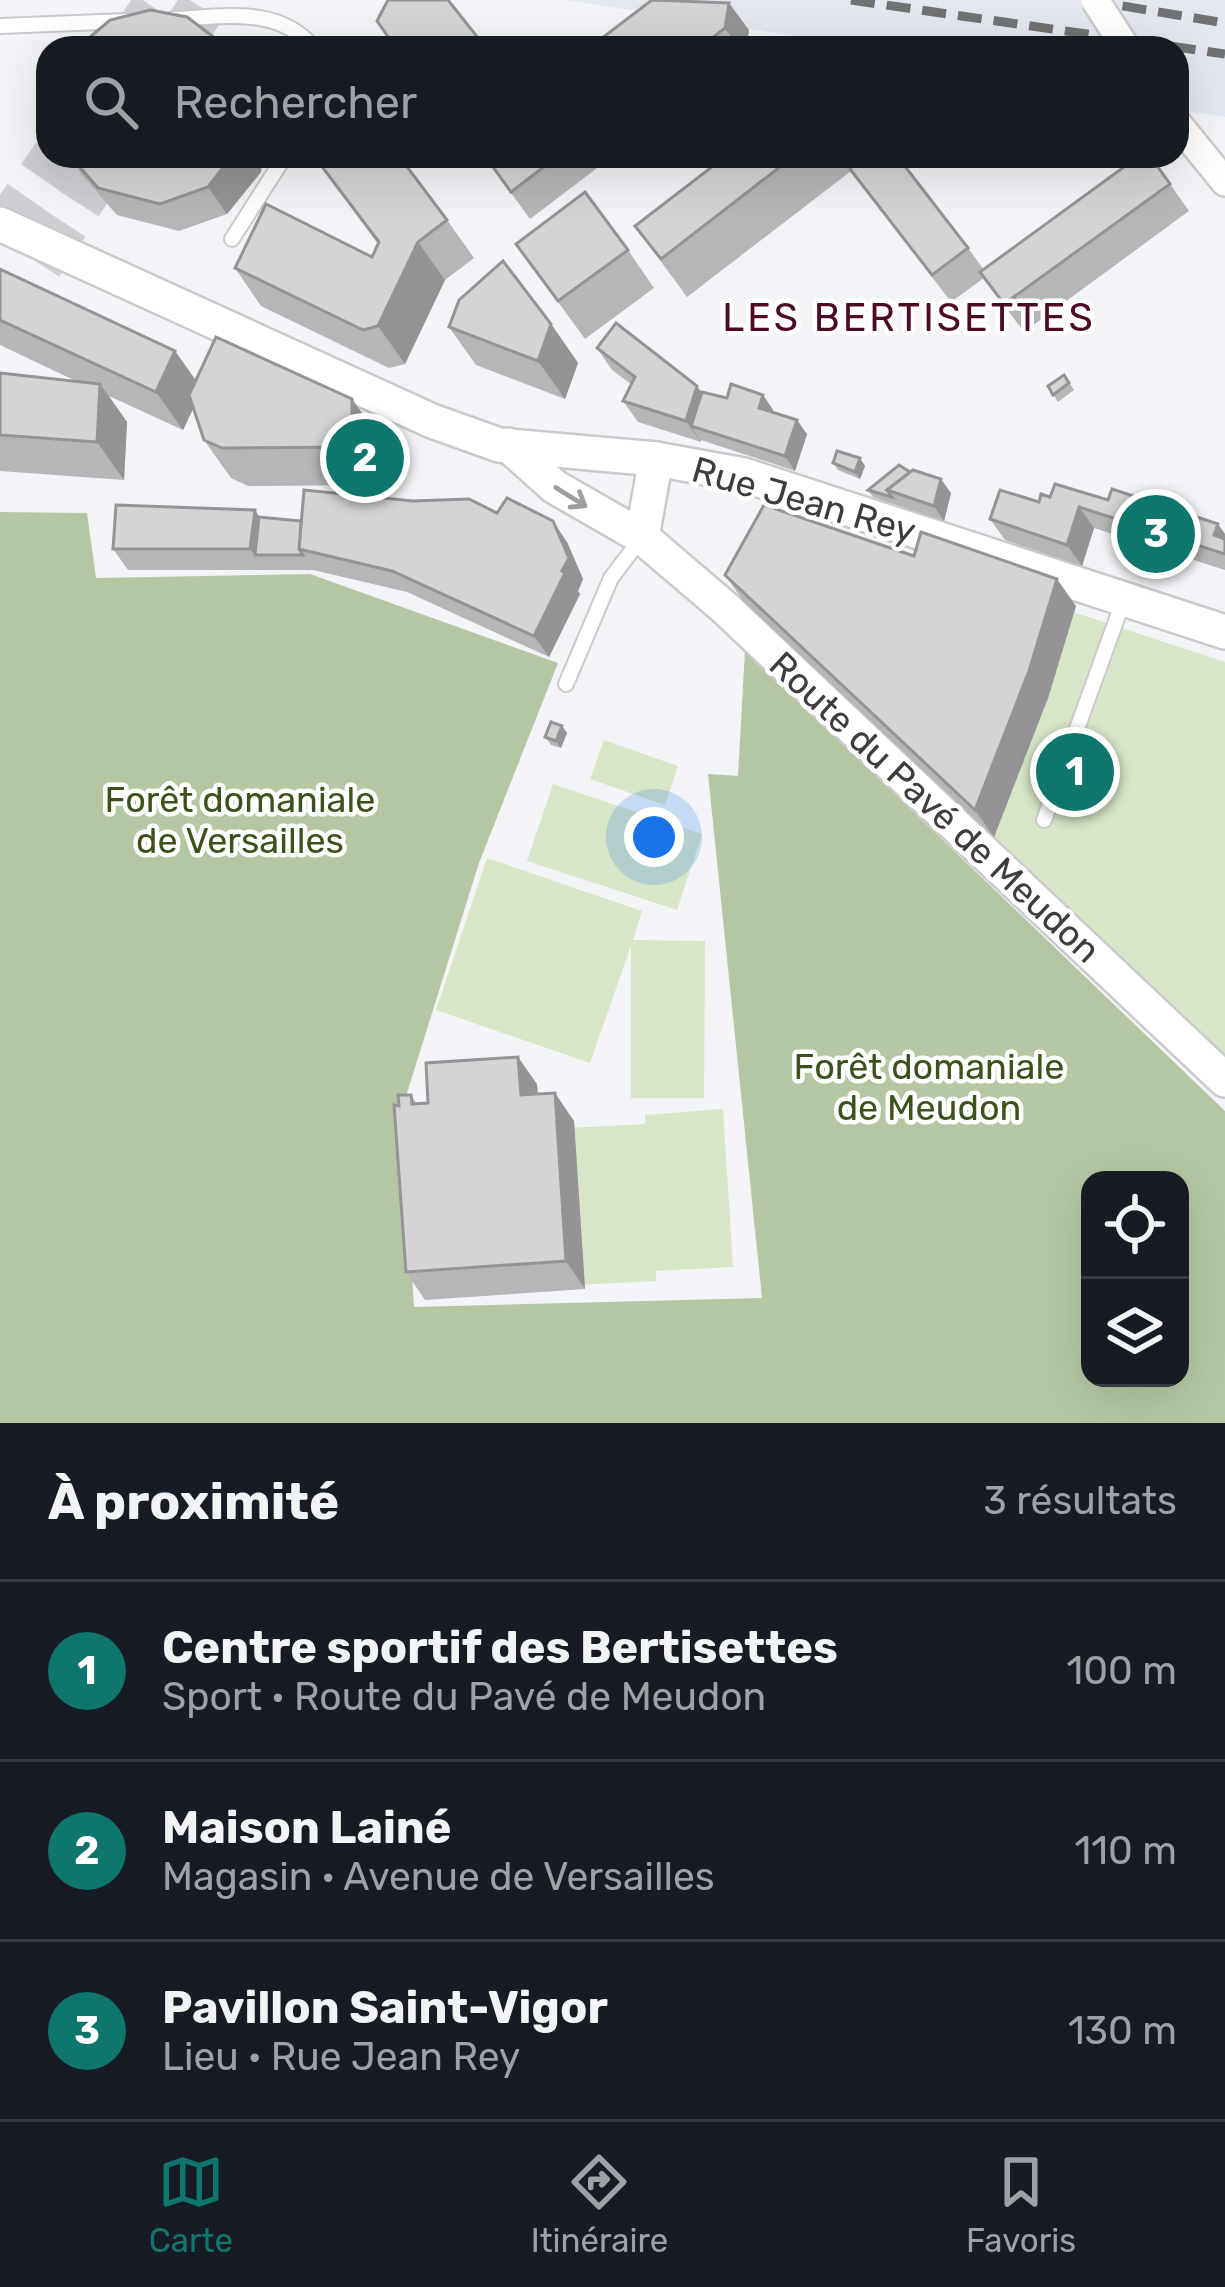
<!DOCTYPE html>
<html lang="fr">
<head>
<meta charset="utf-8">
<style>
	:root { --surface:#171b24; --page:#242831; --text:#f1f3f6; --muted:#9ea1a6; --line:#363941; --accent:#0f766e }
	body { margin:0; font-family:Rubik,sans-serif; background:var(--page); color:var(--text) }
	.controls { position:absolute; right:36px; bottom:36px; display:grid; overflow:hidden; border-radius:24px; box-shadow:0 12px 48px #0002 }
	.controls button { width:108px; height:108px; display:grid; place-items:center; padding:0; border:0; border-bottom:3px solid var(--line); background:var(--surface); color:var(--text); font:60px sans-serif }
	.you { position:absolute; left:654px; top:837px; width:42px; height:42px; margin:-30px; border:9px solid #fff; border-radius:50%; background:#1a73e8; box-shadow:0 0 0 18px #1a73e833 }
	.badge { display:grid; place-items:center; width:78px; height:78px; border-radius:50%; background:var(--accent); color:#fff; font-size:39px; font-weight:700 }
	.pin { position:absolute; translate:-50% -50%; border:6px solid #fff; box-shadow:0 3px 12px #0006 }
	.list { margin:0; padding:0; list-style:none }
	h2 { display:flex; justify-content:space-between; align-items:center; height:156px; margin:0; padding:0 48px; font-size:51px }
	h2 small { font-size:39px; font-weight:400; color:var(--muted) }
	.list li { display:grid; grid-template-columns:78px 1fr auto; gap:36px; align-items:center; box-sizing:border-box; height:180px; padding:0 48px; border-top:3px solid var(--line) }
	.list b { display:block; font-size:45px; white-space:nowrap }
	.list p { margin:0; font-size:39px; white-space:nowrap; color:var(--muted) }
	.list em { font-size:39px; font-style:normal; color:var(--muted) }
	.icon { flex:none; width:66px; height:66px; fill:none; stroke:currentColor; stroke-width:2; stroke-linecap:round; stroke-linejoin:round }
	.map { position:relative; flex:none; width:1225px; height:1423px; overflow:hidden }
	.search { position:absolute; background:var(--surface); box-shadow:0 12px 48px #0002; left:36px; right:36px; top:36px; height:132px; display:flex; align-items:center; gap:30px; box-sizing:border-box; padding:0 42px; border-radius:36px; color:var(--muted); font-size:45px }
	.sheet { height:696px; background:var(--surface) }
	nav { display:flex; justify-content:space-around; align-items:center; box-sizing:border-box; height:168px; border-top:3px solid var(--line); background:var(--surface); font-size:33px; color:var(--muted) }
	nav a { display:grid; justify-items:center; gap:6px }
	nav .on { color:var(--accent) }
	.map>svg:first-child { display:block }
	.built { fill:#e2e7f0 }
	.green { fill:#d7e6c7 }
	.forest { fill:#b5c7a2; fill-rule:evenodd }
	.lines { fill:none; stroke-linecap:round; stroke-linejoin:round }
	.motorway-tunnel { stroke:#cecfd2; stroke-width:48; stroke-dasharray:48 24; stroke-linecap:butt }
	.service-casing { stroke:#c9cacc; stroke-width:18 }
	.minor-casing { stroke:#c9cacc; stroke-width:32 }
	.tertiary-casing { stroke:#c9cacc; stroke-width:38 }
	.service { stroke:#fff; stroke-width:14 }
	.minor { stroke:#fff; stroke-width:27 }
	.tertiary { stroke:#fff; stroke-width:33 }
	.rail { stroke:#717274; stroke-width:9; stroke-dasharray:24 12; stroke-linecap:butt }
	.minor-bridge-casing { stroke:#c9cacc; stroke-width:32; stroke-linecap:butt }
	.minor-bridge { stroke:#fff; stroke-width:27 }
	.wall { fill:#b6b5b8 }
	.shaded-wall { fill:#949496 }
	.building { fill:#d4d3d6; stroke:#949496; stroke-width:3 }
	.oneway { stroke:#9e9e9e }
	.labels { text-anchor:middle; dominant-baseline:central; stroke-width:9; stroke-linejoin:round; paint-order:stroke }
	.street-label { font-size:36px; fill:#3c3d3e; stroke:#fff }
	.park-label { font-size:36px; fill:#3b521b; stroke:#fff }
	.neighbourhood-label { font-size:39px; letter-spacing:3px; fill:#4d0a26; stroke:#fff }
</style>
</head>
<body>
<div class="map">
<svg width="1225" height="1423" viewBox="0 0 1225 1423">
	<rect width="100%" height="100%" fill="#f3f4f7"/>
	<!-- built -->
	<path class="built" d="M567 0H1225V117L1177 110V48H870Z"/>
	<!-- green -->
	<g class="green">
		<path d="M792 519 1225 662V1055L994 837Z"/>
		<path d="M604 740 678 766 665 805 590 779Z"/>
		<path d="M553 784 702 834 677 910 527 861Z"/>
		<path d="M487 858 642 911 633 940 705 941 704 1098H631V946L590 1063 436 1010Z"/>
		<path d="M723 1109 733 1267 656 1271V1281L578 1285 568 1128 645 1124V1115Z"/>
	</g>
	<!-- forest -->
	<path class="forest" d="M0 512 87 513 96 578 310 574 558 663 479 863 402 1109 414 1307 762 1298 708 774 738 776 745 650 1225 1111V1423H0ZM1090 1180H1180V1378H1090Z"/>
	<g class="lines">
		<!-- motorway-tunnel -->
		<g class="motorway-tunnel">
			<path d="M128 48 160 0"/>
			<path d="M176 48 206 0"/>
			<path d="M0 237 56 156"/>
			<path d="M0 324 109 156"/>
		</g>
		<!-- service casing -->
		<g class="service-casing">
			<g id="service">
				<path d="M173 19C223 17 278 5 314 48"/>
				<path d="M0 26 127 21"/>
				<path d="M232 239 285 156"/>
				<path d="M566 684 611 578 640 540"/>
				<path d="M1044 820 1124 599"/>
			</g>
		</g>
		<!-- minor casing -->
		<g class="minor-casing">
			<path id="minor" d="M1177 123 1225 182"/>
		</g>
		<!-- tertiary casing -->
		<g class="tertiary-casing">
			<g id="tertiary">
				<path d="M0 224 432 421 499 445 656 459 744 475 1225 632"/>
				<path d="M508 445 555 487 642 537 724 607 1225 1080"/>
				<path d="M642 537 656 459"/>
			</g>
		</g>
		<!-- service -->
		<use href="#service" class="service"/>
		<!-- minor -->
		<use href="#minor" class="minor"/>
		<!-- tertiary -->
		<use href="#tertiary" class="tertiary"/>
		<!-- rail -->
		<g class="rail">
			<path d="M851 0 1225 54"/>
			<path d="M1087 0 1225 23"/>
		</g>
		<!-- minor-bridge casing -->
		<g class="minor-bridge-casing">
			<path id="minor-bridge" d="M1095 0 1126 48"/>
		</g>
		<!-- minor-bridge -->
		<use href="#minor-bridge" class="minor-bridge"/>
	</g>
	<!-- wall -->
	<g class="wall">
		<path d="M652 0 749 30 746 48H589Z"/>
		<path d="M69 156H262L261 172 227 214 179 231 117 215 83 176Z"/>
		<path d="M313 156 447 220 474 258 445 280 405 364 389 368 261 306 235 268 372 257 378 244Z"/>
		<path d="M484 156H613L530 219Z"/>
		<path d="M726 156H840L851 171 687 297 635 226Z"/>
		<path d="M1150 156 1189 211 1024 332 984 278 951 302 850 169 968 248 984 270Z"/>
		<path d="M516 244 628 250 654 288 585 339Z"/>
		<path d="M0 269 175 351 196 380 352 399 379 437V485L248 486 231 478 204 440 193 408 183 430 109 396 127 422 124 480 0 471V373L78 382 0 345Z"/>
		<path d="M551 324 578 363 565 399 476 365 449 327Z"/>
		<path d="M597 348 702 393 727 398 763 395 773 410 772 412 807 434 795 471 701 440V442L638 422 623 401 631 384 612 370Z"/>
		<path d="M1064 375 1074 390 1058 402 1048 386Z"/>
		<path d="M833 463 865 466 860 479 838 470Z"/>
		<path d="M868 490 951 493 944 521 873 497Z"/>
		<path d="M1041 494 1225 534V570L1094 528 1082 566 1005 540 990 519 1039 502Z"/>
		<path d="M497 513 567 542 583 579 578 591 580 594 549 657 407 592 313 570H128L113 549 259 517 301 521Z"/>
		<path d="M914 556 1076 606 1048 698 994 837 744 602 725 575Z"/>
		<path d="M562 726 567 733 561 748 551 745 545 737Z"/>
		<path d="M537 1084 538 1094 574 1121 585 1289 425 1300 406 1272 399 1106 411 1095 417 1104 428 1103Z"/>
	</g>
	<!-- shaded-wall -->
	<g class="shaded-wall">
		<path d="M729 3 749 30 746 48H739L725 28Z"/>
		<path d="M232 156H262L261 172 227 214 208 187Z"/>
		<path d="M418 242 445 280 405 364 378 326Z"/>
		<path d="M551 324 578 363 565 399 538 361Z"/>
		<path d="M175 351 202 390 183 430 156 392Z"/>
		<path d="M100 384 127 422 124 480 97 442Z"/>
		<path d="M697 386 712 407 691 426 701 442 686 421Z"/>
		<path d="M763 395 773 410 769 422 759 408Z"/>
		<path d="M352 399 379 437V485L352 447Z"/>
		<path d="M797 420 807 434 795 471 785 456Z"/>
		<path d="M860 458 865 466 860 479 855 472Z"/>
		<path d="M941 479 951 493 944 521 934 506Z"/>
		<path d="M1079 507 1094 528 1082 566 1067 545Z"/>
		<path d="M255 510 269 532 255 555 250 549Z"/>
		<path d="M553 521 567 542 583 579 578 591 580 594 549 657 534 636 562 571Z"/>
		<path d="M1218 524 1225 534V550L1214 535Z"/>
		<path d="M1057 579 1076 606 1048 698 994 837 975 810Z"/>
		<path d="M562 726 567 733 561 748 556 741Z"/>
		<path d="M518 1057 537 1084 540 1123 521 1095Z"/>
		<path d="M555 1093 574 1121 585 1289 566 1261Z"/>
	</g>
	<!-- building -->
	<g class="building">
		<path d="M388 0H448L486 48H396L377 21Z"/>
		<path d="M652 0 729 3 725 28 699 48H589Z"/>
		<path d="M150 10 187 17 228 48H77L110 20Z"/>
		<path d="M858 38 904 48H855Z"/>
		<path d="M70 156H232L208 187 160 204 98 188Z"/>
		<path d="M314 156H399L447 220 418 242 378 326 363 330 235 268 266 204 372 257 379 242Z"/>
		<path d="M485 156H558L511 192Z"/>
		<path d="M726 156H794L661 259 635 226Z"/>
		<path d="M862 156H897L968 248 932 275 850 169Z"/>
		<path d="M1139 156H1150L1170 184 1004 304 980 272Z"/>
		<path d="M585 192 628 250 558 301 516 244Z"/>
		<path d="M503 261 551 324 538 361 449 327 459 300Z"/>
		<path d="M0 269 175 351 156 392 0 320Z"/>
		<path d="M616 323 697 386 686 421 623 401 635 377 597 348Z"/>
		<path d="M216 337 352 399V447L222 448 204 440 189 395Z"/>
		<path d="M0 373 100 384 97 442 0 435Z"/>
		<path d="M1064 375 1069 383 1053 395 1048 386Z"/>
		<path d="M731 384 763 395 759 408 797 420 785 456 691 426 702 392 727 398Z"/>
		<path d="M837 451 860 458 855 472 833 463Z"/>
		<path d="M899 465 910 472 887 490 892 497 868 490Z"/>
		<path d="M913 470 941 479 934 506 887 490Z"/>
		<path d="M1055 484 1108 500 1112 489 1218 524 1214 535 1225 539V554L1079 507 1067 545 990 519 1000 490 1039 502 1041 494 1050 497Z"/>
		<path d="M304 490 413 501 469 499 497 513 507 498 553 521 569 558 562 571 565 573 534 636 392 571 299 549Z"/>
		<path d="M116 505 255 510 250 549H113Z"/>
		<path d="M764 505 914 556 921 532 1057 579 1029 671 975 810 725 575Z"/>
		<path d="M259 517 301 521 299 549 303 555H255Z"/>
		<path d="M551 722 562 726 556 741 545 737Z"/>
		<path d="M518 1057 521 1095 555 1093 566 1261 406 1272 394 1105 399 1106 398 1095H411L412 1104 428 1103 426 1063Z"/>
	</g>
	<!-- one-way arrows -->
	<defs><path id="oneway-shaft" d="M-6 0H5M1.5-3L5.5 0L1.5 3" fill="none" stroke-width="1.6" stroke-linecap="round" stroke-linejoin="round" transform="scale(3)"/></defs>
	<use class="oneway" href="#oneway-shaft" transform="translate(571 497) rotate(32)"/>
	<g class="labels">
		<!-- street labels -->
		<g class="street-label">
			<text transform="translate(804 500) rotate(16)">Rue Jean Rey</text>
			<text transform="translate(935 807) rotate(43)">Route du Pavé de Meudon</text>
		</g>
		<!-- park labels -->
		<g class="park-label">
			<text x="240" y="799">Forêt domaniale<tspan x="240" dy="41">de Versailles</tspan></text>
			<text x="929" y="1066">Forêt domaniale<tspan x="929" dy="41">de Meudon</tspan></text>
		</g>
		<!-- neighbourhood labels -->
		<g class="neighbourhood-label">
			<text x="909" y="318">LES BERTISETTES</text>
		</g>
	</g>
</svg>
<div class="controls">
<button><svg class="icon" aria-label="locate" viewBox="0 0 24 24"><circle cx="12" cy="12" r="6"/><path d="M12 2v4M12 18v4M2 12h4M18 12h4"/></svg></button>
<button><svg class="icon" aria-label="layers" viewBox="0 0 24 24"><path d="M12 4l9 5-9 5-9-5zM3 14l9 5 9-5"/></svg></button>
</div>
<div class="you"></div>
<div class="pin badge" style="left:1075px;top:772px">1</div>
<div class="pin badge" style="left:365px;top:458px">2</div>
<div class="pin badge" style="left:1156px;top:534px">3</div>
<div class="search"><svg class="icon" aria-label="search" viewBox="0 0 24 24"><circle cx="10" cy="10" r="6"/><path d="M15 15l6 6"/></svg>Rechercher</div>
</div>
<section class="sheet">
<h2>À proximité<small>3 résultats</small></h2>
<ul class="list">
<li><span class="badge">1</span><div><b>Centre sportif des Bertisettes</b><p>Sport · Route du Pavé de Meudon</p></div><em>100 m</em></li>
<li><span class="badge">2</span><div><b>Maison Lainé</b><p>Magasin · Avenue de Versailles</p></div><em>110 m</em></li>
<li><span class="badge">3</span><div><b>Pavillon Saint-Vigor</b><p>Lieu · Rue Jean Rey</p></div><em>130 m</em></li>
</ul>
</section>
<nav>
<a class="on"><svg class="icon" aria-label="map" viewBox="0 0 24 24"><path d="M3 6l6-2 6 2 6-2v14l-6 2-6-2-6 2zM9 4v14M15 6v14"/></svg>Carte</a>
<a><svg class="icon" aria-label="directions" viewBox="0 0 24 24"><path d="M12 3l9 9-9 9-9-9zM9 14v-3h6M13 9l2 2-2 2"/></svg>Itinéraire</a>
<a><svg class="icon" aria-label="saved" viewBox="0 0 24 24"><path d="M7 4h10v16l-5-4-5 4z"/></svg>Favoris</a>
</nav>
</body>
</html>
